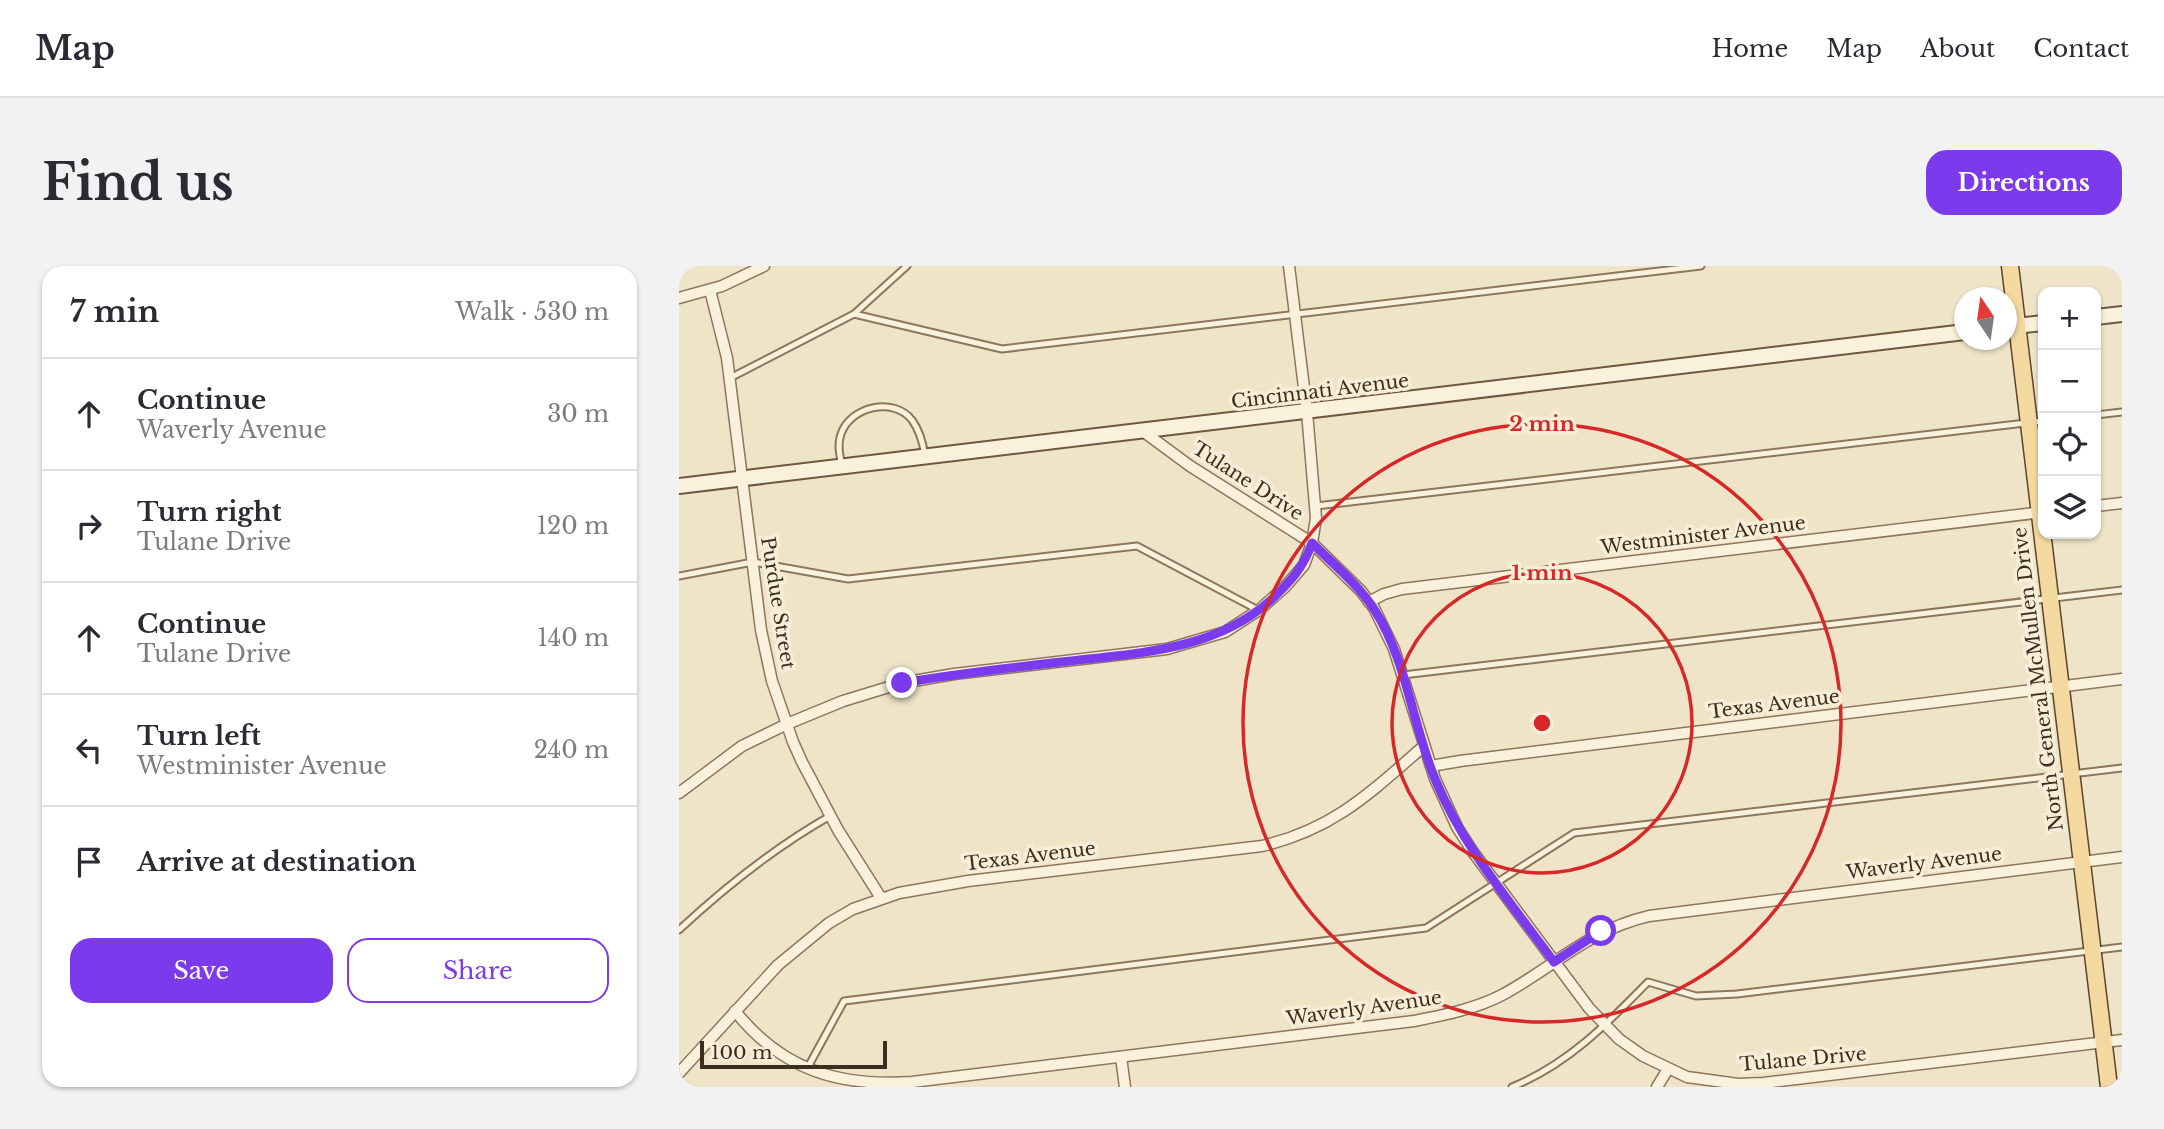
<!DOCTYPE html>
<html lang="en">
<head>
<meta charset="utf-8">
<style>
	:root { --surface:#fff; --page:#f2f2f3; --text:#2b2b33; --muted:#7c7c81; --line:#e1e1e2; --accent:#7c3aed }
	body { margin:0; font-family:"Libre Baskerville",serif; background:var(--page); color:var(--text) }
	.controls { position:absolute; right:21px; top:21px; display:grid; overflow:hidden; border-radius:14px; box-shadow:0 2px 5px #0004 }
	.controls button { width:63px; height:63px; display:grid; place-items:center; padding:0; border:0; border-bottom:2px solid var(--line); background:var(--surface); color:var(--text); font:35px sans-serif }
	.compass { position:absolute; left:1275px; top:21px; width:63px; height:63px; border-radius:50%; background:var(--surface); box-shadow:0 2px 5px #0004; rotate:347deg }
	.scale { position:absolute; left:21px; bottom:18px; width:187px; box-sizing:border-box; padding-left:7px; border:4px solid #3d2e20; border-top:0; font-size:19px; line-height:24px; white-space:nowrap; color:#3d2e20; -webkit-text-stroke:5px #f7eed8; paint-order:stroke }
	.stop { position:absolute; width:21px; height:21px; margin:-16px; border:5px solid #7c3aed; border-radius:50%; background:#fff }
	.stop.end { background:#7c3aed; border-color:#fff; box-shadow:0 2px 7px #0008 }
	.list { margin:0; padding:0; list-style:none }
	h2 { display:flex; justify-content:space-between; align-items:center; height:91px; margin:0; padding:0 28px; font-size:30px }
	h2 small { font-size:23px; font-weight:400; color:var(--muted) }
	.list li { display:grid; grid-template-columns:46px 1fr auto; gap:21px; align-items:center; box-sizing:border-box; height:112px; padding:0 28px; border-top:2px solid var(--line) }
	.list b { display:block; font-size:26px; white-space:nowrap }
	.list p { margin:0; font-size:23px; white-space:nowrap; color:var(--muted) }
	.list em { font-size:23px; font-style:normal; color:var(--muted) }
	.actions { display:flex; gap:14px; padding:21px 28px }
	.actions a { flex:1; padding:16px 0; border:2px solid var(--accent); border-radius:21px; text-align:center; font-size:24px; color:var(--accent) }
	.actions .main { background:var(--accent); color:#fff }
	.icon { flex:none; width:38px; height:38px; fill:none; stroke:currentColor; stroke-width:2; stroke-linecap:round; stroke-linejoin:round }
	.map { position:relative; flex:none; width:1443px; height:821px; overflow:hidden; border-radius:21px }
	header { display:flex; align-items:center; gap:42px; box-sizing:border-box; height:98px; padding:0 35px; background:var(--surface); border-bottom:2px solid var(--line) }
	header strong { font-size:33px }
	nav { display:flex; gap:38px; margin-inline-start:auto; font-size:24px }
	.intro { display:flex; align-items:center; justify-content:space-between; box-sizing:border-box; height:168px; padding:0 42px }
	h1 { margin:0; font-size:49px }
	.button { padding:18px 32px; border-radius:21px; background:var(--accent); color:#fff; font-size:24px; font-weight:700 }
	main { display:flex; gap:42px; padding:0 42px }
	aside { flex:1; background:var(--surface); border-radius:21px; box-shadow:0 2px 5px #0004 }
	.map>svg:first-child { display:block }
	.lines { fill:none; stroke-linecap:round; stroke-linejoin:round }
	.lane-casing { stroke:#8d765c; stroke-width:9 }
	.street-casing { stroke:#8d765c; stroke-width:13 }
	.secondary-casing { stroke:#6f573f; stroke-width:18 }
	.primary-casing { stroke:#5b4430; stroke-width:19 }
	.lane { stroke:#faf1dc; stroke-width:5 }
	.street { stroke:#faf1dc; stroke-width:10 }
	.secondary { stroke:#faf1dc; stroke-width:14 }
	.primary { stroke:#f3d9a0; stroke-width:16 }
	.route { stroke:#7c3aed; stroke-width:9 }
	.ring { fill:none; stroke:#d62828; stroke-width:3.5 }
	.labels { text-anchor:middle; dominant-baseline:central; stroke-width:7; stroke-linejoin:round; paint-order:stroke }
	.street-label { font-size:19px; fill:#3d2e20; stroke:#f7eed8 }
	.centre { fill:#d62828; stroke:#f7eed8; stroke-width:3.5 }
	.ring-label { font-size:21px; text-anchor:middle; font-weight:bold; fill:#d62828; stroke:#f7eed8; stroke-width:7; stroke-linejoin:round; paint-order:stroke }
</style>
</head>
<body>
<header>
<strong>Map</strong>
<nav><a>Home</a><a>Map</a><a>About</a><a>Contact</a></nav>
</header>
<div class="intro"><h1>Find us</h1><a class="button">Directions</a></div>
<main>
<aside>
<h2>7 min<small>Walk · 530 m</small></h2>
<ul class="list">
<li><svg class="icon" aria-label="ahead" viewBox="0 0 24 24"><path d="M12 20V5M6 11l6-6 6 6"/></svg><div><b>Continue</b><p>Waverly Avenue</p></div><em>30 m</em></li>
<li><svg class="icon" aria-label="right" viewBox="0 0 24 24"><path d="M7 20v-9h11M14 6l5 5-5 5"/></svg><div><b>Turn right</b><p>Tulane Drive</p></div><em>120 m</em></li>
<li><svg class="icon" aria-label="ahead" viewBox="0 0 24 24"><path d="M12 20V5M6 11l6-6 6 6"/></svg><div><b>Continue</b><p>Tulane Drive</p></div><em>140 m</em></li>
<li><svg class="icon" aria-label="left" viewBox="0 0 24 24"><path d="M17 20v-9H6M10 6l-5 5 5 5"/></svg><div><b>Turn left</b><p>Westminister Avenue</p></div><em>240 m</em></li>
<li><svg class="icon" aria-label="arrive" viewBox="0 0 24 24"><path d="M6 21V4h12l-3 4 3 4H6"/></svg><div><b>Arrive at destination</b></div></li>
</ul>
<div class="actions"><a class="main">Save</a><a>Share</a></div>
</aside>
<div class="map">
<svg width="1443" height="821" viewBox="0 0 1443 821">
	<rect width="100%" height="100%" fill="#f0e4c8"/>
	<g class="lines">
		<!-- lane casing -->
		<g class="lane-casing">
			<g id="lane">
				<path d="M175 48 323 83 1022 0"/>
				<path d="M51 112 175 48 228 0"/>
				<path d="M1417 149 1443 146"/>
				<path d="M163 200C161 190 158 179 162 168 171 141 214 130 233 154 241 165 244 177 246 190"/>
				<path d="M637 240 1364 155"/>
				<path d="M0 310 74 296 169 313 458 280 579 344"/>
				<path d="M724 409 1443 324"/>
				<path d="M0 664C47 620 95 582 151 550"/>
				<path d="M129 801 165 735 747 662 895 567 1443 502"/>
				<path d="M0 819 4 821"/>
				<path d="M833 821C889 798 928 758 969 716L1017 730 1058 728 1443 681"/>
			</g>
		</g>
		<!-- street casing -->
		<g class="street-casing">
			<g id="street">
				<path d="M31 24 48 92 82 364 93 415 114 476 123 496 159 564 202 632"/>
				<path d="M0 32 43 20 85 0"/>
				<path d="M465 166 511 200 633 277 682 325 695 342 715 383 756 513 778 561 794 586 910 742 940 773 964 790 1008 811 1059 818 1084 817 1443 774"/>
				<path d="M1417 240 1443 237"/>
				<path d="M690 336 705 328 723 323 1364 246"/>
				<path d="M752 500 781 495 1443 413"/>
				<path d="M0 527 63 480 108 458 164 435 223 417 275 408 488 383 546 366 580 344 606 321 625 299 633 277 637 252 628 146 610 0"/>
				<path d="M56 745C103 804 160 821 233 816L735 755C765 749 796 743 823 729 877 700 907 665 970 650L1443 591"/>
				<path d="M442 791 446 821"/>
				<path d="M0 807 99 699 150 657 174 643 220 627 289 615 583 580C655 563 691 527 745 480"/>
				<path d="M978 821 989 803"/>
			</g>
		</g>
		<!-- secondary casing -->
		<g class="secondary-casing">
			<g id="secondary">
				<path d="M1417 51 1443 48"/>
				<path d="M1328 61 1364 57"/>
				<path d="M0 220 1286 66"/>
			</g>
		</g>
		<!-- primary casing -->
		<g class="primary-casing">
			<path id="primary" d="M1331 0 1430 821"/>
		</g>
		<!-- lane -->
		<use href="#lane" class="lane"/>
		<!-- street -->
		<use href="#street" class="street"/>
		<!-- secondary -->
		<use href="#secondary" class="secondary"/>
		<!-- primary -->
		<use href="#primary" class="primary"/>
	</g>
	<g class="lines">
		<!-- route -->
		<path class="route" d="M223 417C276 408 329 402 382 396 456 387 535 386 593 333 612 315 624 302 633 277 654 298 679 318 695 343 728 394 733 458 756 513 784 581 832 637 875 696L922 665"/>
	</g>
	<!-- distance rings -->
	<g class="ring">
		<circle cx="863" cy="457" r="150"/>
		<circle cx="863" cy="457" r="299"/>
	</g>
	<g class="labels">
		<!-- street labels -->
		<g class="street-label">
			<text transform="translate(641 125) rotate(-7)">Cincinnati Avenue</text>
			<text transform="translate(569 215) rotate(33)">Tulane Drive</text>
			<text transform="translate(1024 269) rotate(-7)">Westminister Avenue</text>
			<text transform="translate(99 337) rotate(81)">Purdue Street</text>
			<text transform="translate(1359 413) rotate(-97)">North General McMullen Drive</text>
			<text transform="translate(1095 438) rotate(-7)">Texas Avenue</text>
			<text transform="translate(351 590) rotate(-7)">Texas Avenue</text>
			<text transform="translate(1245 597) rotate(-7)">Waverly Avenue</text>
			<text transform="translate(685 742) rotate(-8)">Waverly Avenue</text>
			<text transform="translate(1124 793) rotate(-5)">Tulane Drive</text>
		</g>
	</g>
	<circle cx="863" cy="457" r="10" class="centre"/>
	<g class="ring-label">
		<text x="863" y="165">2 min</text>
		<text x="863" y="314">1 min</text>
	</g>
</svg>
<div class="controls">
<button>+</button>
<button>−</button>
<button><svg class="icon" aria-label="locate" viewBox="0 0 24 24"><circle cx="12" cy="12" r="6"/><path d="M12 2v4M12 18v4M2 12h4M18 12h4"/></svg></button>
<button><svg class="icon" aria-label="layers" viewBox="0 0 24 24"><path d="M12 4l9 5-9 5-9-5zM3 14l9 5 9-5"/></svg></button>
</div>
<svg class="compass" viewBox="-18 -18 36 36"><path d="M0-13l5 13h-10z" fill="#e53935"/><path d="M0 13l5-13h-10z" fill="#7c7c81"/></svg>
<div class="scale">100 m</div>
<div class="stop" style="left:922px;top:665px"></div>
<div class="stop end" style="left:223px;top:417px"></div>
</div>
</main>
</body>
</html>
